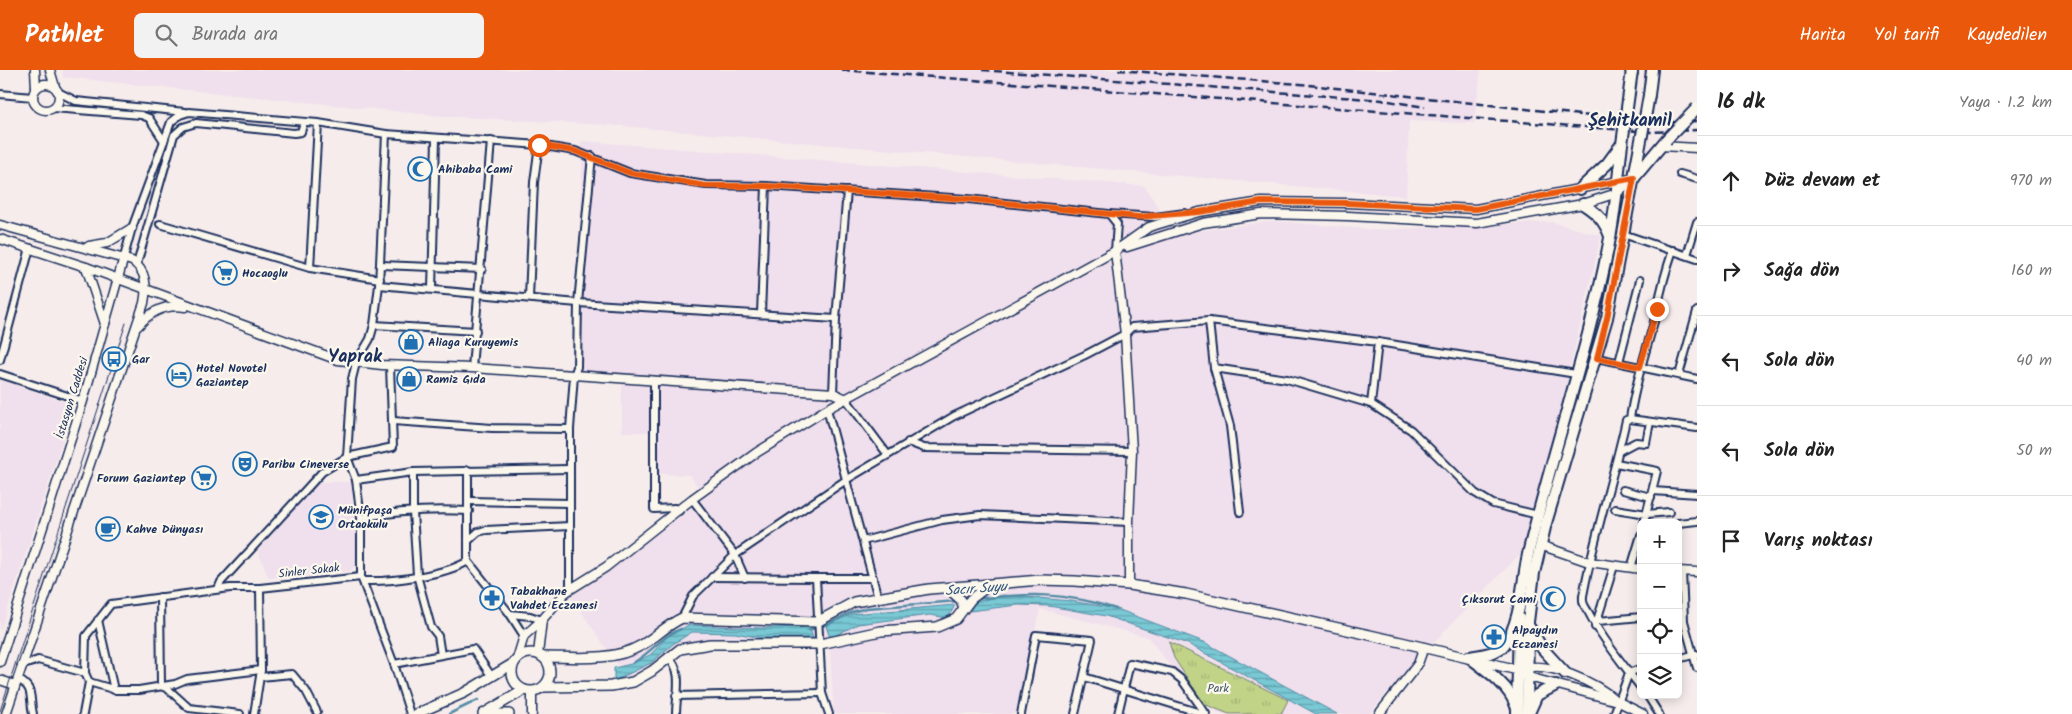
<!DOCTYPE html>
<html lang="tr">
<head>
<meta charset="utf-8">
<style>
	:root { --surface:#fff; --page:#f2f2f2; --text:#222; --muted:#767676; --line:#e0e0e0; --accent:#ea580c }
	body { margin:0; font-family:Kalam,sans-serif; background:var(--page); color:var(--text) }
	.controls { position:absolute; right:15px; bottom:15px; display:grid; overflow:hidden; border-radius:8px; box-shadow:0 2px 12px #0003 }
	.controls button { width:45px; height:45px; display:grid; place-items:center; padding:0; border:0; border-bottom:1px solid var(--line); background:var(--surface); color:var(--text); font:25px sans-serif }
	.stop { position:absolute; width:15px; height:15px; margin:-11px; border:4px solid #ea580c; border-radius:50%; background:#fff }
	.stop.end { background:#ea580c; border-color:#fff; box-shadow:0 1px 5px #0008 }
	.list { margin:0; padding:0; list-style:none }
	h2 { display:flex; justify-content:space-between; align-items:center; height:65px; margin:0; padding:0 20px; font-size:21px }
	h2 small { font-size:16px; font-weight:400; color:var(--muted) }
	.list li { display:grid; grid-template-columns:32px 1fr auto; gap:15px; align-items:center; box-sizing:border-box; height:90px; padding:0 20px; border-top:1px solid var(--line) }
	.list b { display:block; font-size:19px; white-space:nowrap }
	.list em { font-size:16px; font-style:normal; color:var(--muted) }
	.icon { flex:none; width:28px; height:28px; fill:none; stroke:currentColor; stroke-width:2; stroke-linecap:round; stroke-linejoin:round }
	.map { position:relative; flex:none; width:1697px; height:644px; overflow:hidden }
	header { display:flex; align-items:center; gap:30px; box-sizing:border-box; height:70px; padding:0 25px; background:var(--accent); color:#fff }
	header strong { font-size:24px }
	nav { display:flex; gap:28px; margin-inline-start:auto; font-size:18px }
	.search { width:350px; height:45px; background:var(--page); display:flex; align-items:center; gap:12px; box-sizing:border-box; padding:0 18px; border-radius:8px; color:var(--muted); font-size:19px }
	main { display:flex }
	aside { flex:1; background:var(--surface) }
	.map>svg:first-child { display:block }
	.built { fill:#f0dfec }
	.park { fill:url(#park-tufts); stroke:#6e8172 }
	.water { fill:url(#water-rules); stroke:#538ba5 }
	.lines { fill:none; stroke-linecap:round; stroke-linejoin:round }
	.stream { stroke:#538ba5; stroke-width:2.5 }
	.minor-casing { stroke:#1b2f5e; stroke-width:10 }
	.tertiary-casing { stroke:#1b2f5e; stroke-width:11 }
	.secondary-casing { stroke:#1b2f5e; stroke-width:12 }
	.primary-casing { stroke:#1b2f5e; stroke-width:14 }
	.trunk-casing { stroke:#1b2f5e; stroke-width:14 }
	.minor { stroke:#fbf7ec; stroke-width:6 }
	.tertiary { stroke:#fbf7ec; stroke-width:8 }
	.secondary { stroke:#fbf7ec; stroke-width:9 }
	.primary { stroke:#fbf7ec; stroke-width:10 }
	.trunk { stroke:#fbf7ec; stroke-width:10 }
	.tram { stroke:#1b2f5e; stroke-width:1 }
	.rail { stroke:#1b2f5e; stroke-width:2.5; stroke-dasharray:8 4; stroke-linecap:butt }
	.primary-bridge-casing { stroke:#1b2f5e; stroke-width:14; stroke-linecap:butt }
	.trunk-bridge-casing { stroke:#1b2f5e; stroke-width:14; stroke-linecap:butt }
	.primary-bridge { stroke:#fbf7ec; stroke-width:10 }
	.trunk-bridge { stroke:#fbf7ec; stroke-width:10 }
	.route { stroke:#ea580c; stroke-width:6 }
	.labels { text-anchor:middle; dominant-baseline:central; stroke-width:4.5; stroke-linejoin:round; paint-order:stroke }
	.poi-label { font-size:12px; font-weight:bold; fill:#1b2f5e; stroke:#fbf7ec; text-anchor:start }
	.street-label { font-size:12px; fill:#1b2f5e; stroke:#fbf7ec }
	.park-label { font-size:12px; fill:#445868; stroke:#fbf7ec }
	.water-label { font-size:14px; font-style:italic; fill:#32567c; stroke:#fbf7ec }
	.district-label { font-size:18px; font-weight:bold; fill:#1b2f5e; stroke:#fbf7ec }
</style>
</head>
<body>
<header>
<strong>Pathlet</strong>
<div class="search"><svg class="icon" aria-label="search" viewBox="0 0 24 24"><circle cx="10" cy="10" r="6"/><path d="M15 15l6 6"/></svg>Burada ara</div>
<nav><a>Harita</a><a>Yol tarifi</a><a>Kaydedilen</a></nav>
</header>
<main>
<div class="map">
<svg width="1697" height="644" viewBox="0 0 1697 644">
	<defs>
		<pattern id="park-tufts" width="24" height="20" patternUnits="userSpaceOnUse" patternTransform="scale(1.25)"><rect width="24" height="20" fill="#c1d387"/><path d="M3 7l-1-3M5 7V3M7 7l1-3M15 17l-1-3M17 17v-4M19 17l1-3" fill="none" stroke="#a5b577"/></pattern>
		<pattern id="water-rules" width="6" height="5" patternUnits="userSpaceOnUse" patternTransform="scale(1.25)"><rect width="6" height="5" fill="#79c9d5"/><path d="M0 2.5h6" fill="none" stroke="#62a4b0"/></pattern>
	</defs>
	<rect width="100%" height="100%" fill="#f6ecec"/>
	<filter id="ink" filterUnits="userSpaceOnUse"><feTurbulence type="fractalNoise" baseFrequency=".02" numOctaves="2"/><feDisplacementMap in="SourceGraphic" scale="10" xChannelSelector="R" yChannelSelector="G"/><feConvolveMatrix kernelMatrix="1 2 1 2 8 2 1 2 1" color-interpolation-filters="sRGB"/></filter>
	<g filter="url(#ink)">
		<!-- built -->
		<g class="built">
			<path d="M63 0H1481L1474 53 1409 51 1406 126 611 55 442 46 63 7Z"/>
			<path d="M581 71 1144 116 1176 164 1273 151 1376 160 1552 152 1601 166 1528 476 1412 594 1369 644H1220L1198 631 1148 567 1040 539 1015 644H834L830 578 688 576 629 611 567 521 700 420 690 405 658 404 656 362H622V305L577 300 582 94Z"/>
			<path d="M0 310 74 335 0 562Z"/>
			<path d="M318 412H351L358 493 350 501 269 508 258 481Z"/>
		</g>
		<!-- park -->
		<path class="park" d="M1169 572 1288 630 1281 644H1229L1204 634 1174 588Z"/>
		<!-- water -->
		<g class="water">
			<path d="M1003 525 1071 531 1117 539 1204 572 1337 644H1316L1188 574 1106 546 1049 536 1018 535 970 541 976 532Z"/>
			<path d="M955 535 948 548 930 545 858 554 830 568 826 556 852 544Z"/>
			<path d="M689 555 761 558 809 557 813 568H762L735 563 692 562 673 574 651 593 614 611V598L631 594 650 585 669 565Z"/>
		</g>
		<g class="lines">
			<!-- stream -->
			<g class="stream">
				<path d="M976 529C1030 523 1064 522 1116 539"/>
				<path d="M809 560 828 554 852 542 867 538 958 531"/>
				<path d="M633 593C651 583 662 565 681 559"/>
				<path d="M449 644 478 630"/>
			</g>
			<!-- minor casing -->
			<g class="minor-casing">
				<g id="minor">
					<path d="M58 22 76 31 185 42"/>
					<path d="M0 24 32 27"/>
					<path d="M53 38 141 45 149 48 164 71"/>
					<path d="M386 64 379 215 374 255 370 269 356 293 352 309 347 387 356 410 361 448V507L394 594 410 644"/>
					<path d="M1680 104 1697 109"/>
					<path d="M1109 144 1155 147 1185 143"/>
					<path d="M160 154 310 198 380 209"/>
					<path d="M1623 164 1697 189"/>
					<path d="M1687 185 1697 152"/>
					<path d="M124 187 132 158 171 52 180 45 189 42 318 53 386 64 539 75 575 81 630 103 706 115 766 116 968 129 1109 144 1117 154 1115 181"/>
					<path d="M137 194 174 65 183 57 196 53 294 63 301 62 304 52"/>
					<path d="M381 195 482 199"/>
					<path d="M310 198 318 53"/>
					<path d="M379 215 578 233 836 249"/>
					<path d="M432 219 436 69"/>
					<path d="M529 228 534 112 539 75"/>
					<path d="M761 244 766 116"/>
					<path d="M1209 251 1214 298 1230 356 1240 442"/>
					<path d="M374 255 476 261"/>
					<path d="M1597 288 1697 309"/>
					<path d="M0 290 30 178"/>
					<path d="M1619 292 1640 210"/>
					<path d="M472 298 491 71"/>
					<path d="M1214 298 1287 309 1371 334 1411 360 1475 423 1493 434 1538 445"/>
					<path d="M0 304 83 331"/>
					<path d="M1679 305 1697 241"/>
					<path d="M654 312V439L675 438 679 441"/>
					<path d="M833 323 836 249 847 121"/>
					<path d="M846 329 888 385"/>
					<path d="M1371 334 1378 272"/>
					<path d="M827 339 878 528"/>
					<path d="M1630 349 1697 358"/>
					<path d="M393 351 492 358 570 359"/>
					<path d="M908 372 924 378 1132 381"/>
					<path d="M1619 381 1636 372 1646 373 1650 352"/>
					<path d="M1616 393 1657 401 1644 453"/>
					<path d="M468 400V491L510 544 530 546 542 550"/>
					<path d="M413 402V442L417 505 431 557 438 566 441 585"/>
					<path d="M356 410 413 402 569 399"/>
					<path d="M1623 420 1651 427"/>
					<path d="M1653 421 1697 424"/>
					<path d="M692 429 735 485 745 508"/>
					<path d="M469 431 570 433"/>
					<path d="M1615 439 1647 444 1669 442"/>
					<path d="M361 448C396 441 434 439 469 441"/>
					<path d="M1678 453 1697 451"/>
					<path d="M468 471 478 462 486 460 570 456"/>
					<path d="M863 471 942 450 980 445 1129 452"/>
					<path d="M1631 498 1641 465"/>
					<path d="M1682 501 1684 551 1697 598"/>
					<path d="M712 507 816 508 822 623 829 644"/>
					<path d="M816 508H873"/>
					<path d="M364 511C391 512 446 505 468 491"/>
					<path d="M570 518V359L574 305 577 297 578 233 592 86"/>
					<path d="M218 519 221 512 322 402 347 387 393 377 390 296"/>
					<path d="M160 527 161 616 168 619 189 638 240 644"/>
					<path d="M510 544 524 566"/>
					<path d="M682 548 693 526 735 485 846 410 954 346 1085 285 1125 264 1132 257 1209 251 1378 272 1576 304"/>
					<path d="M98 550 114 620"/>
					<path d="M1598 551 1641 547"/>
					<path d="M1595 557 1614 496"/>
					<path d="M668 587C684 600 676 625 676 644"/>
					<path d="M1678 589 1696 584"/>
					<path d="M394 594 473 579 492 607"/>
					<path d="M21 596 38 590 85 603"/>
					<path d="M260 607 292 604 306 621 317 642"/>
					<path d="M1084 607 1204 644"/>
					<path d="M17 609C35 617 29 628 33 644"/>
					<path d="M89 612 116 620H139L175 614 187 609 261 600"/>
					<path d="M1641 618C1623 594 1605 573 1591 547 1587 538 1582 536 1583 526 1594 466 1613 409 1626 350L1630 349C1635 311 1648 277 1657 240 1661 219 1666 200 1673 180"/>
					<path d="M1647 625 1659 644"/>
					<path d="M676 626 822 623"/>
					<path d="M83 644 89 612 85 603 86 566 111 534 230 518H260L361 507"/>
					<path d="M254 644 261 600 260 518"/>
					<path d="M1021 644 1036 565 1092 570 1075 644"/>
					<path d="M1118 644 1130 593 1172 602 1182 610 1206 644"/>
					<path d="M1614 644 1629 603 1641 598"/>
				</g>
			</g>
			<!-- tertiary casing -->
			<g class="tertiary-casing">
				<g id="tertiary">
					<path d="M35 0 36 18"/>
					<path d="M50 0 55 17"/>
					<circle cx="46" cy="27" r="13"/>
					<path d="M1661 76 1697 78"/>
					<path d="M0 155 132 191C147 201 147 217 144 233L6 644"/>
					<path d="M0 169 86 197 338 290 382 295 472 298 833 323 846 329"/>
					<path d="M89 176 107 173 132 158"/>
					<path d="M1127 177 1203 153 1261 144 1348 146 1477 153 1583 134 1617 123 1634 108"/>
					<path d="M1115 181 1125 264 1132 381 1129 452V515"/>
					<path d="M86 197 105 254"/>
					<path d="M138 256C150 242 166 234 185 237"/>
					<path d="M1540 475 1589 492 1641 499"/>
					<path d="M1678 501 1697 502"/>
					<path d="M538 584 542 550"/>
					<path d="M517 589 524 566 542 550 566 522 606 497 692 429 756 383 827 339 1115 181 1149 157 1199 142 1261 132 1347 133 1476 139 1634 108"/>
					<path d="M0 592 83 331 124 187"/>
					<path d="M1523 599C1547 590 1597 613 1615 630"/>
					<path d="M1525 606 1617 631 1643 644"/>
					<path d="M0 610 15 615"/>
					<path d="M532 644V621"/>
					<path d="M1379 644 1418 594 1424 577"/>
				</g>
			</g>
			<!-- secondary casing -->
			<g class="secondary-casing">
				<g id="secondary">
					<path d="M948 518 961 530 964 538"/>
					<circle cx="531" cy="602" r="19"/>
					<path d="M543 587C574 587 612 592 640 576 655 568 665 556 682 548L817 552 854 532 929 519 1041 510 1075 511 1129 515 1186 524 1401 572 1518 600"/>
					<path d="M544 617 611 616 633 612 652 601 680 579 710 574H820L881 561 937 557 956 549 971 529 988 516"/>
					<path d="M416 644 464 623 514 593"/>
					<path d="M483 644 524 620"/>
					<path d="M487 644H509"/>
				</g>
			</g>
			<!-- primary casing -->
			<g class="primary-casing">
				<g id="primary">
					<path d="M1629 23 1632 0"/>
					<path d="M1649 25 1652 0"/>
					<path d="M1580 119 1607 94 1621 75"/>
					<path d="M1583 134C1597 143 1604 150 1610 166"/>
					<path d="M1530 558 1542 578 1565 603"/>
					<path d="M1469 587C1479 585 1497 584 1504 575 1522 552 1522 508 1529 480 1554 376 1590 274 1610 168 1616 137 1618 106 1622 74"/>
					<path d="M1469 587C1486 600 1509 615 1516 636"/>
					<path d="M1529 643 1537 625 1556 615"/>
					<path d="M1517 644 1519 548"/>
					<path d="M1527 644 1528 552 1534 503 1546 453 1607 248 1642 65"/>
				</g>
			</g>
			<!-- trunk casing -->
			<g class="trunk-casing">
				<g id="trunk">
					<path d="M1631 0 1632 3"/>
					<path d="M1634 108 1666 70"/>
				</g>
			</g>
			<!-- minor -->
			<use href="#minor" class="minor"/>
			<!-- tertiary -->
			<use href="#tertiary" class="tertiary"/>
			<!-- secondary -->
			<use href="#secondary" class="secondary"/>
			<!-- primary -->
			<use href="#primary" class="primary"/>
			<!-- trunk -->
			<use href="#trunk" class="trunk"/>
			<!-- tram -->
			<path class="tram" d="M0 641 126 253"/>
			<!-- rail -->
			<g class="rail">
				<path d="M842 0 1651 62 1697 60"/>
				<path d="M982 0 1382 30 1425 37"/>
				<path d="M1118 0 1300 14 1653 53 1697 51"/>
			</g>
			<!-- primary-bridge casing -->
			<g class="primary-bridge-casing">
				<g id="primary-bridge">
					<path d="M1642 65 1649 25"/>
					<path d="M1622 74 1629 23"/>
				</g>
			</g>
			<!-- trunk-bridge casing -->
			<g class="trunk-bridge-casing">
				<path id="trunk-bridge" d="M1666 70 1697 38"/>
			</g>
			<!-- primary-bridge -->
			<use href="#primary-bridge" class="primary-bridge"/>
			<!-- trunk-bridge -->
			<use href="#trunk-bridge" class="trunk-bridge"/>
		</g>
	</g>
	<g class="lines" filter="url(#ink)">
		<!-- route -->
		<path class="route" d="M539 75 575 81 630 103 706 116H766L968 129 1138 147 1199 142 1261 132 1347 133 1476 139 1634 108 1607 248 1597 288 1640 297 1657 239"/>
	</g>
	<!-- icons -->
	<defs>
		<g id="mosque-ring" transform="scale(1.25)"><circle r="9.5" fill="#fbf7ec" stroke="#1f6fb2" stroke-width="1.5"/><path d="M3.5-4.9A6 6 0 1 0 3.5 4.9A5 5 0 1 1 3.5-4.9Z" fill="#1f6fb2"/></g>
		<g id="supermarket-ring" transform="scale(1.25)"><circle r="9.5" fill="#fbf7ec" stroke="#1f6fb2" stroke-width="1.5"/><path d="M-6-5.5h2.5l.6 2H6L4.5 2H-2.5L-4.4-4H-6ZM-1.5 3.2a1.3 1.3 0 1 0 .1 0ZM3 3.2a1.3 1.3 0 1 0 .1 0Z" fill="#1f6fb2"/></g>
		<g id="shop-ring" transform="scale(1.25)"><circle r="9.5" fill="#fbf7ec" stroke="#1f6fb2" stroke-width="1.5"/><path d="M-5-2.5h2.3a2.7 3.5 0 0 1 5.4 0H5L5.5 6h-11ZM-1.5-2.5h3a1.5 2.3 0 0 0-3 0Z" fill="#1f6fb2"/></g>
		<g id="bus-ring" transform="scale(1.25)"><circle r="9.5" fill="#fbf7ec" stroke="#1f6fb2" stroke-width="1.5"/><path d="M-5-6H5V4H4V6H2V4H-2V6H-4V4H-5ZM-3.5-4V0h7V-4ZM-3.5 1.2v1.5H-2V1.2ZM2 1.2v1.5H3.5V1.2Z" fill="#1f6fb2"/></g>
		<g id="hotel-ring" transform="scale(1.25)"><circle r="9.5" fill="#fbf7ec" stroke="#1f6fb2" stroke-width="1.5"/><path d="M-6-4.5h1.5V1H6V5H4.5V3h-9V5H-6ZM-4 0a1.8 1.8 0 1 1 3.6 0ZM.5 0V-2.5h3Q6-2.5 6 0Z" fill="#1f6fb2"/></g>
		<g id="theatre-ring" transform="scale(1.25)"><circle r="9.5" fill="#fbf7ec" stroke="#1f6fb2" stroke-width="1.5"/><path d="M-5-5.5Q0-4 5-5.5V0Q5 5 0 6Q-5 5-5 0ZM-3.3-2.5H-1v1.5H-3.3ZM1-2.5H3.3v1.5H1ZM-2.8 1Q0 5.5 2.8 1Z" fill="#1f6fb2"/></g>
		<g id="school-ring" transform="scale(1.25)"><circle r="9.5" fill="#fbf7ec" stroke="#1f6fb2" stroke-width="1.5"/><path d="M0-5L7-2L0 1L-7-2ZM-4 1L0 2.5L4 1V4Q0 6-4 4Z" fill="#1f6fb2"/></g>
		<g id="cafe-ring" transform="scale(1.25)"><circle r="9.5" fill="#fbf7ec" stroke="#1f6fb2" stroke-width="1.5"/><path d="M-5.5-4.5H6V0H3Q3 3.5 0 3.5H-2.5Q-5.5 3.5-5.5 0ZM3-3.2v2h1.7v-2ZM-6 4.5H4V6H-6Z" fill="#1f6fb2"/></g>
		<g id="pharmacy-ring" transform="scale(1.25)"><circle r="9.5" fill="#fbf7ec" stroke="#1f6fb2" stroke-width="1.5"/><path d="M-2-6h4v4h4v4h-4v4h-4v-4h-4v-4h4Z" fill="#1f6fb2"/></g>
	</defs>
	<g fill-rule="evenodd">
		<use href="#mosque-ring" x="420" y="99"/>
		<use href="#supermarket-ring" x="225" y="203"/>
		<use href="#shop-ring" x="411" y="272"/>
		<use href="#bus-ring" x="114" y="289"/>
		<use href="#hotel-ring" x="179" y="305"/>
		<use href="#shop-ring" x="409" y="309"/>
		<use href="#theatre-ring" x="245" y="394"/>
		<use href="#supermarket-ring" x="204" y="408"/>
		<use href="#school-ring" x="321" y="447"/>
		<use href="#cafe-ring" x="108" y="459"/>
		<use href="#pharmacy-ring" x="492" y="528"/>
		<use href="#mosque-ring" x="1553" y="529"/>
		<use href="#pharmacy-ring" x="1494" y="567"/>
	</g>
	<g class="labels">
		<!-- poi labels -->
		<g class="poi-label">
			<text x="438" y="99">Ahibaba Cami</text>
			<text x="242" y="203">Hocaoglu</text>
			<text x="428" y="272">Aliaga Kuruyemis</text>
			<text x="132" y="289">Gar</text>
			<text x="196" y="298">Hotel Novotel<tspan x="196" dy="14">Gaziantep</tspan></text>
			<text x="426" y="309">Ramiz Gıda</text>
			<text x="262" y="394">Paribu Cineverse</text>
			<text x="186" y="408" text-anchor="end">Forum Gaziantep</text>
			<text x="338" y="440">Münifpaşa<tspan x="338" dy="14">Ortaokulu</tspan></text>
			<text x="126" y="459">Kahve Dünyası</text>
			<text x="510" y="521">Tabakhane<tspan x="510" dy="14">Vahdet Eczanesi</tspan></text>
			<text x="1536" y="529" text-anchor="end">Çıksorut Cami</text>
			<text x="1512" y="560">Alpaydın<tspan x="1512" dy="14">Eczanesi</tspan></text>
		</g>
		<!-- street labels -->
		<g class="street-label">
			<text transform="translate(72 328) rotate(-73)">İstasyon Caddesi</text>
			<text transform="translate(309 501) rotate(-6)">Sinler Sokak</text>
		</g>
		<!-- park labels -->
		<g class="park-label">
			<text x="1218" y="618">Park</text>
		</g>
		<!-- water labels -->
		<g class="water-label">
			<text transform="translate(976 519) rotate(-4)">Sacır Suyu</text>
		</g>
		<!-- district labels -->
		<g class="district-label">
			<text x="1630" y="51">Şehitkamil</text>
			<text x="355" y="287">Yaprak</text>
		</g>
	</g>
</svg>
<div class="controls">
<button>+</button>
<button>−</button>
<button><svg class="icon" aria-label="locate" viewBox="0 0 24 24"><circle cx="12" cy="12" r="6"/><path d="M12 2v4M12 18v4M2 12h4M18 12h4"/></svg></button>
<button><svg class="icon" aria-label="layers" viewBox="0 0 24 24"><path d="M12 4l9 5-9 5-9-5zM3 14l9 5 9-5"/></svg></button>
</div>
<div class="stop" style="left:539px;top:75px"></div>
<div class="stop end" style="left:1657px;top:239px"></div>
</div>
<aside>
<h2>16 dk<small>Yaya · 1.2 km</small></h2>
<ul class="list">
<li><svg class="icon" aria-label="ahead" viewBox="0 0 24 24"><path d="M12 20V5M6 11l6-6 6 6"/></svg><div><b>Düz devam et</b></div><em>970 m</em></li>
<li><svg class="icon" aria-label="right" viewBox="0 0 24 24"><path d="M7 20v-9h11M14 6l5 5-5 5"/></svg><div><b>Sağa dön</b></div><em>160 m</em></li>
<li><svg class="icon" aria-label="left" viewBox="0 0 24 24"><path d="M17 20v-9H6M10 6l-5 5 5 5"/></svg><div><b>Sola dön</b></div><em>40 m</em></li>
<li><svg class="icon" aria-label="left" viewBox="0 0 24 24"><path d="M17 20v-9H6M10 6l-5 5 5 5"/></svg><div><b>Sola dön</b></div><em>50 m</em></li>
<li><svg class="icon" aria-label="arrive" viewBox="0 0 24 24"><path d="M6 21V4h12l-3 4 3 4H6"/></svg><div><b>Varış noktası</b></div></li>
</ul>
</aside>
</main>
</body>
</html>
